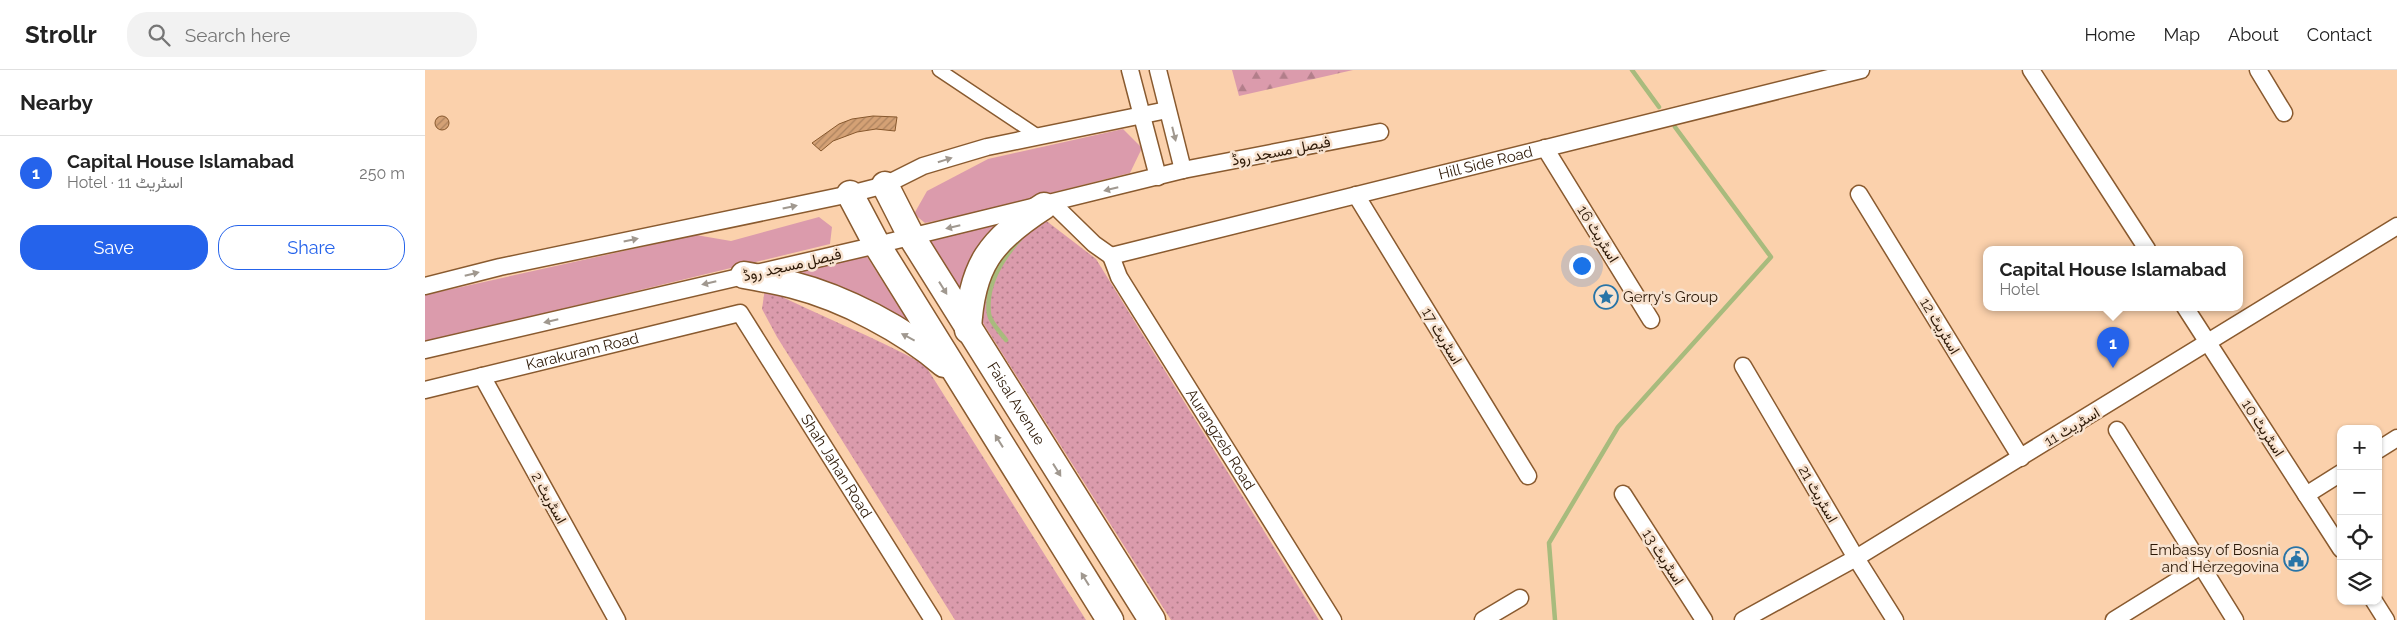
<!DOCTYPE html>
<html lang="en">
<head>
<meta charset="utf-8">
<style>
	:root { --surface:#fff; --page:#f2f2f2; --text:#222; --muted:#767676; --line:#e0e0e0; --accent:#2563eb }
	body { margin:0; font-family:Raleway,Vazirmatn,sans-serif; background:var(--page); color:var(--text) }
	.controls { position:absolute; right:15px; bottom:15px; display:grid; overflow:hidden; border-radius:10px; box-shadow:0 1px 4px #0004 }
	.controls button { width:45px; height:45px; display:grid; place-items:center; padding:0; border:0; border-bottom:1px solid var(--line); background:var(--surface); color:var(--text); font:25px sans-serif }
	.you { position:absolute; left:1156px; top:195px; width:18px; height:18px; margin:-12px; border:4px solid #fff; border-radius:50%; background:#1a73e8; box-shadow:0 0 0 8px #1a73e833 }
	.badge { display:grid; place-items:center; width:32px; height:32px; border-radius:50%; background:var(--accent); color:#fff; font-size:16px; font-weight:700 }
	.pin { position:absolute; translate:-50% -41px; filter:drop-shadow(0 1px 2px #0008) }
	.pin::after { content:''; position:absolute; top:26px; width:18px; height:15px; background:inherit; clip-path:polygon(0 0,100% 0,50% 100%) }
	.popup { position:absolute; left:1558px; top:176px; width:260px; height:65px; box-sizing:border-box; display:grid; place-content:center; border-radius:10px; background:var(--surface); filter:drop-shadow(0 1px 4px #0005); font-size:16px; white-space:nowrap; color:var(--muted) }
	.popup b { font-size:19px; color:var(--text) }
	.popup::after { content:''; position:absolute; left:50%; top:100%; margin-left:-10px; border:10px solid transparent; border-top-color:var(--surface) }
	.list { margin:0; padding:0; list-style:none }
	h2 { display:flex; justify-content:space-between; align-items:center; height:65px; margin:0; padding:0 20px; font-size:21px }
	h2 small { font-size:16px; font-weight:400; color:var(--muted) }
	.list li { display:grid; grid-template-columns:32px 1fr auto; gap:15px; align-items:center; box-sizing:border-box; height:75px; padding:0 20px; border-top:1px solid var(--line) }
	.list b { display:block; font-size:19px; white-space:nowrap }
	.list p { margin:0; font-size:16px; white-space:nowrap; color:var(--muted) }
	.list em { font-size:16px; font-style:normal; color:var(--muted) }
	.actions { display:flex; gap:10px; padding:15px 20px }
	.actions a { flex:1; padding:11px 0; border:1px solid var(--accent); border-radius:20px; text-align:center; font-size:18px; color:var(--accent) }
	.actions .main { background:var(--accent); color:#fff }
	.icon { flex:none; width:28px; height:28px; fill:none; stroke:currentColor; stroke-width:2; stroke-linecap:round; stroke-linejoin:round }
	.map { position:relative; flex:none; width:1972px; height:550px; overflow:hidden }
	header { display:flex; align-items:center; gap:30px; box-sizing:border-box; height:70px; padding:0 25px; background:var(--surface); border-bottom:1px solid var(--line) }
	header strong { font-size:24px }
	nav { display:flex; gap:28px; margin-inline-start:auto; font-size:18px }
	.search { width:350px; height:45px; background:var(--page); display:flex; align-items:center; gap:12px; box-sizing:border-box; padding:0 18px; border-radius:20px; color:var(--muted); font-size:19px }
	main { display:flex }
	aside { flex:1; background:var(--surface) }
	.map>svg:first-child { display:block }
	.grass { fill:#db9bac }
	.forest { fill:url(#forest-firs) }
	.park { fill:url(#park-dots) }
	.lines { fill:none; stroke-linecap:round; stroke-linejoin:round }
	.stream { stroke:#a8bb7d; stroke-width:4.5 }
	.building { fill:url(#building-hatch); stroke:#87582d }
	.pedestrian-casing { stroke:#895a2f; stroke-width:15 }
	.minor-casing { stroke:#895a2f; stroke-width:19 }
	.primary-casing { stroke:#895a2f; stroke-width:29 }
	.pedestrian { stroke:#fff; stroke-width:12 }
	.minor { stroke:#fff; stroke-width:16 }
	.primary { stroke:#fff; stroke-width:26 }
	.oneway { fill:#a0988f }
	.labels { text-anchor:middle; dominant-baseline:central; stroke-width:5; stroke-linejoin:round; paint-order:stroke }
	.street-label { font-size:15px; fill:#2d1907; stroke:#f8e3d0 }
	.poi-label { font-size:15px; fill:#2d1907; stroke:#f8e3d0; text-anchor:start }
</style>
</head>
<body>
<header>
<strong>Strollr</strong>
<div class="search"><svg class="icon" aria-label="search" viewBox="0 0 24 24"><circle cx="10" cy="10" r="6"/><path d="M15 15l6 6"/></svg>Search here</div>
<nav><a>Home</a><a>Map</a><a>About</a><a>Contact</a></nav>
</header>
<main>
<aside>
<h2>Nearby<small></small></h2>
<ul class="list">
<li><span class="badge">1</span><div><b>Capital House Islamabad</b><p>Hotel · اسٹریٹ 11</p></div><em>250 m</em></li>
</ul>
<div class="actions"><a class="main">Save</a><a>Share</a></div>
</aside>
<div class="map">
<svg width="1972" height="550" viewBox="0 0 1972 550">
	<defs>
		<pattern id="forest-firs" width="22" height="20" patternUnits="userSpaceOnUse" patternTransform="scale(1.25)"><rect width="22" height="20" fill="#db9bac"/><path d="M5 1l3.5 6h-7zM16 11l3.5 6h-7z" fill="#b27e8a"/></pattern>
		<pattern id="park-dots" width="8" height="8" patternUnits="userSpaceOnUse" patternTransform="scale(1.25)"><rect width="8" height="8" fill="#db9bac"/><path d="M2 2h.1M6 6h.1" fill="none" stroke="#b27e8a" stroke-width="1.8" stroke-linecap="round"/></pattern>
		<pattern id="building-hatch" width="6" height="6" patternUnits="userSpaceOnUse" patternTransform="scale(1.25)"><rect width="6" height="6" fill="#d4a175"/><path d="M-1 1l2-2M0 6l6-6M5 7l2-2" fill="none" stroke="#ac825e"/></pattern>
	</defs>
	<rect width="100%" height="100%" fill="#fbd1ac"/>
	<!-- grass -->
	<g class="grass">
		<path d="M698 59 717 78 705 103 539 145 500 153 489 144 502 121 563 89Z"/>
		<path d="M394 147 407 157 405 174 0 272V225L271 165 306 171Z"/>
		<path d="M583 151 538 227 500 171Z"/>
		<path d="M441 185 493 267 360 203Z"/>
	</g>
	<!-- forest -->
	<path class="forest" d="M807 0H928L814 26Z"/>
	<!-- park -->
	<g class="park">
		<path d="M615 146 671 189 894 550H746L553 245 561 204Z"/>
		<path d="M340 218C393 246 449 266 500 295L661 550H530L352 267 337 239Z"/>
	</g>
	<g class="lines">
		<!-- stream -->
		<g class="stream">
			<path d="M1207 0 1234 37"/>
			<path d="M581 270C576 263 565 252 564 244 560 215 577 189 595 169"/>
			<path d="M1130 550 1124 473 1193 357 1346 187 1250 57"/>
		</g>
	</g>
	<!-- building -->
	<g class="building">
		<circle cx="17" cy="53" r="7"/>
		<path d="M448 46 472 47 470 61 451 59 432 62 408 71 396 81 387 73 414 54 427 49Z"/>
	</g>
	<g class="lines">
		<!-- pedestrian casing -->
		<g class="pedestrian-casing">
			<path id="pedestrian" d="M514 0 613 66"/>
		</g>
		<!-- minor casing -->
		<g class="minor-casing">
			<g id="minor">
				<path d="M705 0 733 107"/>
				<path d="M733 0 758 100"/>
				<path d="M1606 0 1722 179"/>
				<path d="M1833 0 1859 43"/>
				<path d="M1120 78 1226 250"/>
				<path d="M1434 124 1596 388"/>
				<path d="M931 125 1103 406"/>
				<path d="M627 133 669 174 686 186"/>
				<path id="s1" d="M686 186 1436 0"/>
				<path id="s2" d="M686 186 694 207 908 550"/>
				<path d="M0 216 75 197 425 124 460 115 498 96 562 77 742 40"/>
				<path d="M1760 237 1916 479"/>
				<path d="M0 280 452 175 758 100 955 62"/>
				<path d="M1318 296 1431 488 1470 550"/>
				<path d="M57 306 192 550"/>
				<path id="s3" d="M0 320 315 243 508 550"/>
				<path d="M1692 360 1810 550"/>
				<path d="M1953 380 1972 368"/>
				<path d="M1198 424 1279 550"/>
				<path d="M1881 425 1916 403"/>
				<path d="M1949 531 1961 550"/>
				<path d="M1058 550 1095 528"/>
				<path d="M1318 550 1431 488 1972 156"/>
				<path d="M1689 550 1776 496"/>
			</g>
		</g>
		<!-- primary casing -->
		<g class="primary-casing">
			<g id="primary">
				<path id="s4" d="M460 115 486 166 727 550"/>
				<path d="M425 124 452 175 685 550"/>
				<path d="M319 205C336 208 352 211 368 215 419 228 480 260 519 294"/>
				<path d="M543 260C546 195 566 170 619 136"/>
			</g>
		</g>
		<!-- pedestrian -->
		<use href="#pedestrian" class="pedestrian"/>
		<!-- minor -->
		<use href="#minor" class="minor"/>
		<!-- primary -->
		<use href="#primary" class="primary"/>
	</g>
	<!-- one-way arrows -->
	<defs><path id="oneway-solid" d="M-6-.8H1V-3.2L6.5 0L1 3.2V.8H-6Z" transform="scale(1.25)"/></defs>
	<g class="oneway">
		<use href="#oneway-solid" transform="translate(749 64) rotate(76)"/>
		<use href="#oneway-solid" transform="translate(520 90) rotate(-17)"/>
		<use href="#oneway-solid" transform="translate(686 119) rotate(166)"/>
		<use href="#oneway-solid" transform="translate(365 137) rotate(-12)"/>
		<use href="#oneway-solid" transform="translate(528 157) rotate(167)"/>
		<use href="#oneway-solid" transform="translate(206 170) rotate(-12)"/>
		<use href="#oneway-solid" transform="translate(47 204) rotate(-14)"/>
		<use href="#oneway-solid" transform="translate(284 213) rotate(167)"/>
		<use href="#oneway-solid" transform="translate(518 218) rotate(58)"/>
		<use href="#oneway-solid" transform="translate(126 251) rotate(167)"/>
		<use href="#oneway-solid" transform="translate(483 267) rotate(-152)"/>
		<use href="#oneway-solid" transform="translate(574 371) rotate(-122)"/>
		<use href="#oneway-solid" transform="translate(632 400) rotate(58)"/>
		<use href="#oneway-solid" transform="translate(660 509) rotate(-122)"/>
	</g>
	<!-- icons -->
	<defs>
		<g id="sight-ring" transform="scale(1.25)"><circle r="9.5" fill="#f8e3d0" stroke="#2874a7" stroke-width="1.5"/><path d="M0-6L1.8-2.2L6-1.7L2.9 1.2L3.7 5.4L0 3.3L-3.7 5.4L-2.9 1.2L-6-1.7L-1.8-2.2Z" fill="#2874a7"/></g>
		<g id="civic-ring" transform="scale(1.25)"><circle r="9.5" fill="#f8e3d0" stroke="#2874a7" stroke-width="1.5"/><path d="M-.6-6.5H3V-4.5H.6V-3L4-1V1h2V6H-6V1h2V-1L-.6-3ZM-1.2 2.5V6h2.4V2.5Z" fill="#2874a7"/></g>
	</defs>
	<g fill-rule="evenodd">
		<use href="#sight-ring" x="1181" y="227"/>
		<use href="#civic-ring" x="1871" y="489"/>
	</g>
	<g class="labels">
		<!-- street labels -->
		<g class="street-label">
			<text transform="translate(856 81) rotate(-11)">فیصل مسجد روڈ</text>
			<text stroke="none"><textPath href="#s1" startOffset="386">Hill Side Road</textPath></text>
			<text transform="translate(1173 164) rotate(58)">اسٹریٹ 16</text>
			<text transform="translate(367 195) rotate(-13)">فیصل مسجد روڈ</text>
			<text transform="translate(1515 256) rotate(59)">اسٹریٹ 12</text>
			<text transform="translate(1017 266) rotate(59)">اسٹریٹ 17</text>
			<text stroke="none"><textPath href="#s3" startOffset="162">Karakuram Road</textPath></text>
			<text stroke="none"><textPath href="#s4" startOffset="255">Faisal Avenue</textPath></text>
			<text transform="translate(1647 357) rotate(-31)">اسٹریٹ 11</text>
			<text transform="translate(1838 358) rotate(57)">اسٹریٹ 10</text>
			<text stroke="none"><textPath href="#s2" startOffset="214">Aurangzeb Road</textPath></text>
			<text stroke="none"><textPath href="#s3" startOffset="505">Shah Jahan Road</textPath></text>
			<text transform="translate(1393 424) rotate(60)">اسٹریٹ 21</text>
			<text transform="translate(124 428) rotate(61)">اسٹریٹ 2</text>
			<text transform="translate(1238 487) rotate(57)">اسٹریٹ 13</text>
		</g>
		<!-- poi labels -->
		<g class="poi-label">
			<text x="1198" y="227">Gerry's Group</text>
			<text x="1854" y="480" text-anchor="end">Embassy of Bosnia<tspan x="1854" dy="17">and Herzegovina</tspan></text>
		</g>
	</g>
</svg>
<div class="controls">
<button>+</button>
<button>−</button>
<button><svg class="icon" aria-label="locate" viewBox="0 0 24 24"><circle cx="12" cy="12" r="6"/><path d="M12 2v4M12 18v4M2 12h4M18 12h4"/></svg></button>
<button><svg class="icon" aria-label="layers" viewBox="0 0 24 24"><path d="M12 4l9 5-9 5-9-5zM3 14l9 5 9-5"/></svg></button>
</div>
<div class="you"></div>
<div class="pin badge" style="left:1688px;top:298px">1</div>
<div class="popup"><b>Capital House Islamabad</b>Hotel</div>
</div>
</main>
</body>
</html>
